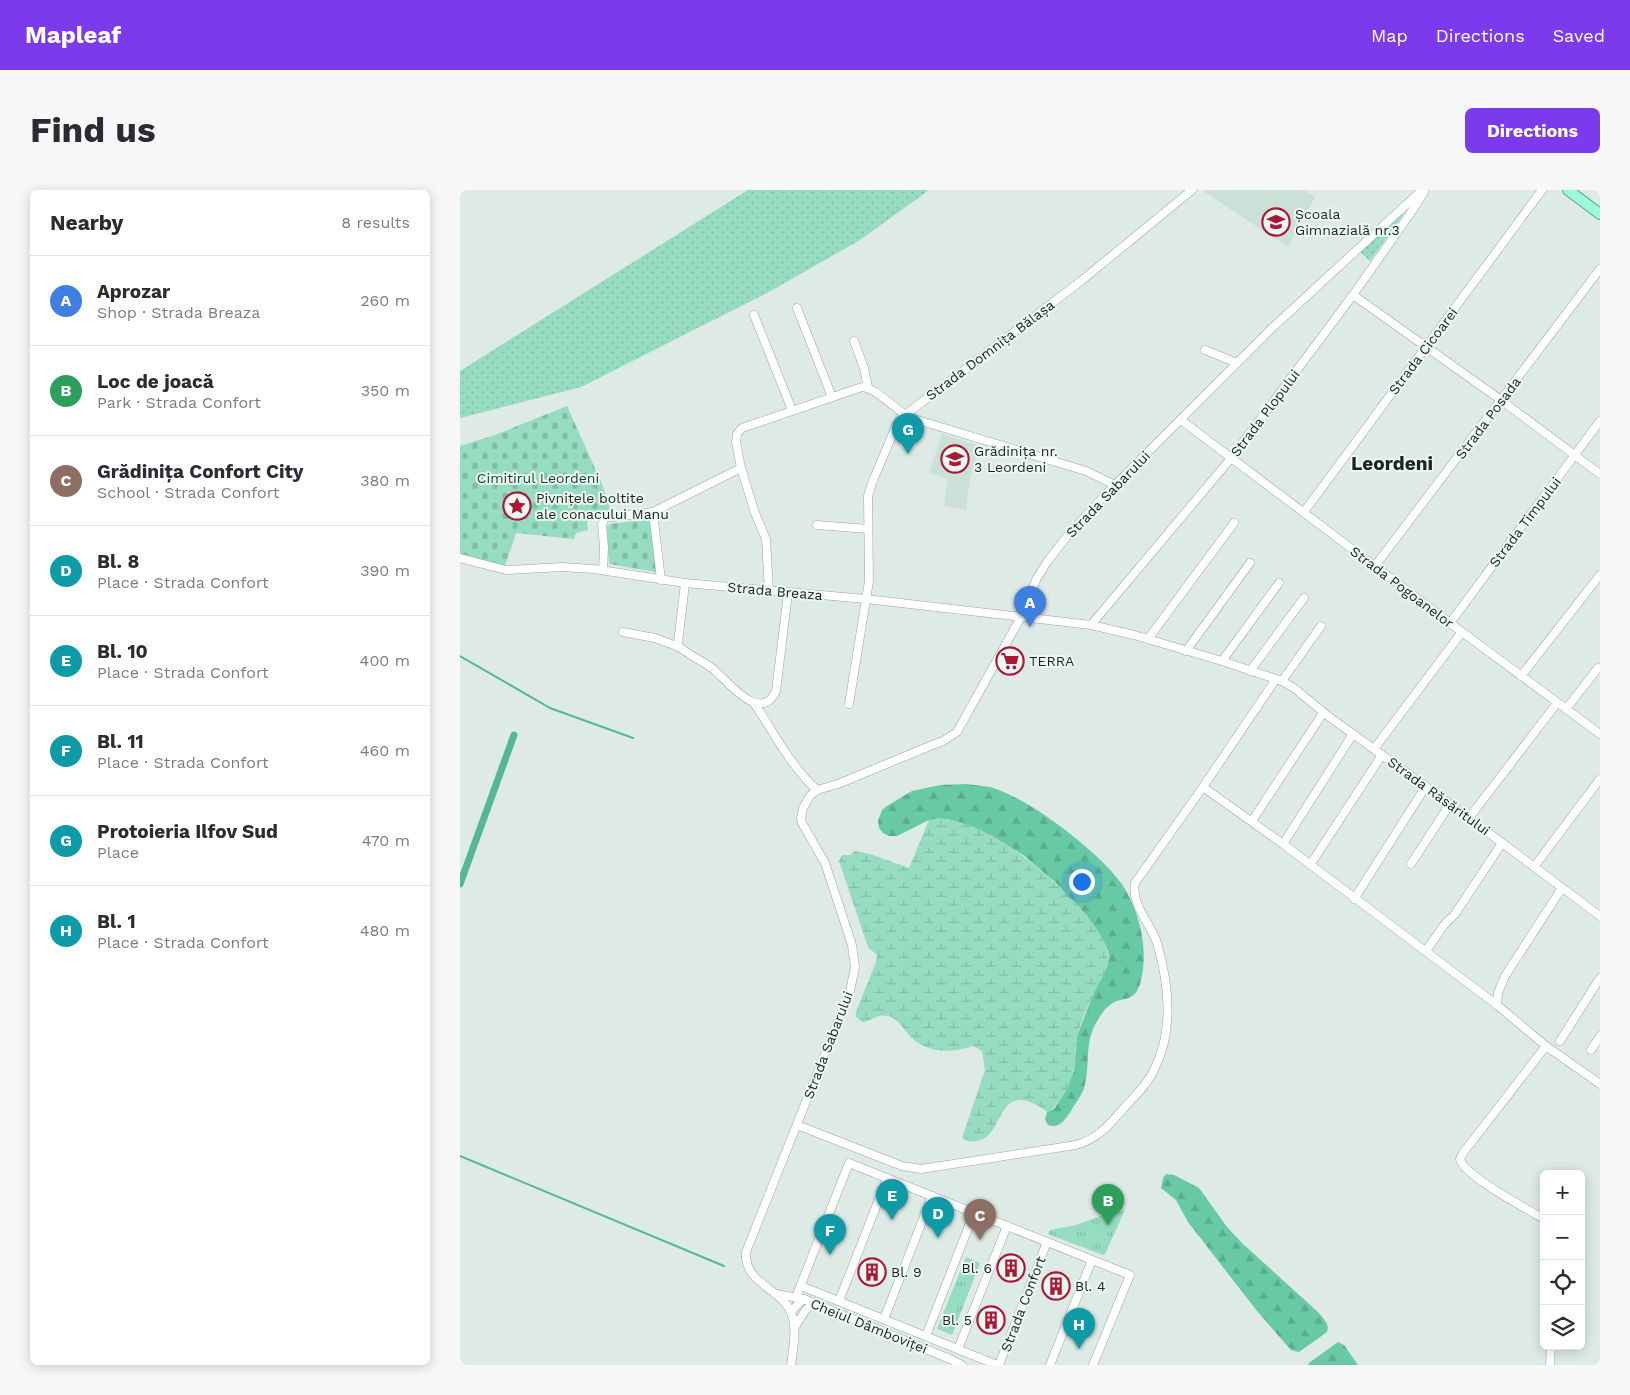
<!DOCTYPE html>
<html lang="en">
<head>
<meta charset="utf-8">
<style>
	:root { --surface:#fff; --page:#f7f7f7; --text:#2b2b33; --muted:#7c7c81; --line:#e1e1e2; --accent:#7c3aed }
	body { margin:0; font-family:"Work Sans",sans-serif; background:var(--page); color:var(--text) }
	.controls { position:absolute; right:15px; bottom:15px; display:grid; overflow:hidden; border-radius:8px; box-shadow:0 2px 12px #0003 }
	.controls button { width:45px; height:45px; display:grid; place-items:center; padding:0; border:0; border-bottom:1px solid var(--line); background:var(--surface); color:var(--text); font:25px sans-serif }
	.you { position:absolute; left:621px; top:691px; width:18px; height:18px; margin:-12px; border:4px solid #fff; border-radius:50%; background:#1a73e8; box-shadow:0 0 0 8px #1a73e833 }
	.badge { display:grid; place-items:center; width:32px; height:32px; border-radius:50%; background:var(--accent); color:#fff; font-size:16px; font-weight:700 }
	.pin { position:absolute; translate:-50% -41px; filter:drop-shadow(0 1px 2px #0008) }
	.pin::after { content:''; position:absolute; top:26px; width:18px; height:15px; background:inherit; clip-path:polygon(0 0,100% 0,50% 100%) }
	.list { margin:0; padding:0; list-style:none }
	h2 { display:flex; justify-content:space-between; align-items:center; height:65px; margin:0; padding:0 20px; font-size:21px }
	h2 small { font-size:16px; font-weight:400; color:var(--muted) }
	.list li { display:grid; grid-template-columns:32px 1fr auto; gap:15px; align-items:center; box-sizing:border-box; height:90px; padding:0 20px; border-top:1px solid var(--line) }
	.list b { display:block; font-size:19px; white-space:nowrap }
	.list p { margin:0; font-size:16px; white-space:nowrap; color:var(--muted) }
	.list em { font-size:16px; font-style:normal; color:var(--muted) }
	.icon { flex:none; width:28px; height:28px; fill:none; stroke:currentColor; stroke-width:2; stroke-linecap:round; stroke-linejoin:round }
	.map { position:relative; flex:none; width:1140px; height:1175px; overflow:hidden; border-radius:8px }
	header { display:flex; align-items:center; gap:30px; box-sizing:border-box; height:70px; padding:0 25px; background:var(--accent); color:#fff }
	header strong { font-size:24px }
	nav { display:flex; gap:28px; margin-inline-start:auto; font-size:18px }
	.intro { display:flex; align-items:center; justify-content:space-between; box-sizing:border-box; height:120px; padding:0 30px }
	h1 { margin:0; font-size:35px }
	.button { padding:12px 22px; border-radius:8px; background:var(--accent); color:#fff; font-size:18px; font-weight:700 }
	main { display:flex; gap:30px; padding:0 30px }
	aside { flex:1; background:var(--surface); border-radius:8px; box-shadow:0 2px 12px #0003 }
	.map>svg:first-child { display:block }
	.built { fill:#cbe0d6 }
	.grass { fill:url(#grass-dots) }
	.forest { fill:url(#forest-firs) }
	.wetland { fill:url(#wetland-marsh) }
	.cemetery { fill:url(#cemetery-stones) }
	.park { fill:url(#park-tufts) }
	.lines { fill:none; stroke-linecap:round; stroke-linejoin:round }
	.stream { stroke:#56b795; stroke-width:2 }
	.canal { stroke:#56b795; stroke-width:7 }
	.minor-casing { stroke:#9aa6a1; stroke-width:9 }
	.major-casing { stroke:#47ab8a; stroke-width:12 }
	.minor { stroke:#fff; stroke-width:8 }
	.major { stroke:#9ef9db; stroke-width:10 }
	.labels { text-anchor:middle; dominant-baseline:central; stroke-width:4; stroke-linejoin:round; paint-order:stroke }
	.poi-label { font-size:14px; fill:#1d2220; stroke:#ebf8f2; text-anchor:start }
	.street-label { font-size:14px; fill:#1d2220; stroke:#ebf8f2 }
	.park-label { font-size:14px; fill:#133e30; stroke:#ebf8f2 }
	.district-label { font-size:19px; font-weight:bold; fill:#1d2220; stroke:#ebf8f2 }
</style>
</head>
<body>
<header>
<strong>Mapleaf</strong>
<nav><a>Map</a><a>Directions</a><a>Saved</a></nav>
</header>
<div class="intro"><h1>Find us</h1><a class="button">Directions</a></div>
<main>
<aside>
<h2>Nearby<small>8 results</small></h2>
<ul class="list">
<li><span class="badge" style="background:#3f7fe0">A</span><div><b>Aprozar</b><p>Shop · Strada Breaza</p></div><em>260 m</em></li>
<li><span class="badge" style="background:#2e9e5b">B</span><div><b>Loc de joacă</b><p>Park · Strada Confort</p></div><em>350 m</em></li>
<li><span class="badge" style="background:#8d6e63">C</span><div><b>Grădinița Confort City</b><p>School · Strada Confort</p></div><em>380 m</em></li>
<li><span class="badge" style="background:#0f9aa8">D</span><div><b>Bl. 8</b><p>Place · Strada Confort</p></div><em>390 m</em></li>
<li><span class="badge" style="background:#0f9aa8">E</span><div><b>Bl. 10</b><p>Place · Strada Confort</p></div><em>400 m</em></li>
<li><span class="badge" style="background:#0f9aa8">F</span><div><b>Bl. 11</b><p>Place · Strada Confort</p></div><em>460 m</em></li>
<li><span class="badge" style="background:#0f9aa8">G</span><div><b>Protoieria Ilfov Sud</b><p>Place</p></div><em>470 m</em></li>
<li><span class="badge" style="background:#0f9aa8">H</span><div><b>Bl. 1</b><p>Place · Strada Confort</p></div><em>480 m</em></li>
</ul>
</aside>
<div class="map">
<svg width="1140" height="1175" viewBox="0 0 1140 1175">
	<defs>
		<pattern id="grass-dots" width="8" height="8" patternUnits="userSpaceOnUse" patternTransform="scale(1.25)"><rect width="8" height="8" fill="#96dcc0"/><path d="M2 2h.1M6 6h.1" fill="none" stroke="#81bca5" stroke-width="1.8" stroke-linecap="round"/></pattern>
		<pattern id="forest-firs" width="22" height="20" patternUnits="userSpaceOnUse" patternTransform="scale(1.25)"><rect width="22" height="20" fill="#68c9a5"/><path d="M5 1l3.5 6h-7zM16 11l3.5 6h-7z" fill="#5aac8e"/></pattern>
		<pattern id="wetland-marsh" width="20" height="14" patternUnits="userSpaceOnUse" patternTransform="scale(1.25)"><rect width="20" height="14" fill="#96dcc0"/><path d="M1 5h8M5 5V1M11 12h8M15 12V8" fill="none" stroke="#81bca5"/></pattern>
		<pattern id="cemetery-stones" width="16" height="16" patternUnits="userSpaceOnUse" patternTransform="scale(1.25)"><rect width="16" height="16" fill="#96dcc0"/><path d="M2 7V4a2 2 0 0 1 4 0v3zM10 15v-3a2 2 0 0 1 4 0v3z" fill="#81bca5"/></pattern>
		<pattern id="park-tufts" width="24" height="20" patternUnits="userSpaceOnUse" patternTransform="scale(1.25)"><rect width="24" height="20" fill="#96dcc0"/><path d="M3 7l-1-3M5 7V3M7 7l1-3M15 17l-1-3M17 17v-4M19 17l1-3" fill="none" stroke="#81bca5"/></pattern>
	</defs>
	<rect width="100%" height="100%" fill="#ddeae5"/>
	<!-- built -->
	<g class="built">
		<path d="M746 0H844L855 7 828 57 744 2Z"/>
		<path d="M482 244 520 256 510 287 506 320 484 316 488 289 469 283Z"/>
	</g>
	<!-- grass -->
	<g class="grass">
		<path d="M288 0H469L400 50 307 103 121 197 0 228V181Z"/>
		<path d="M942 24 943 25 910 71 900 62Z"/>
	</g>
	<!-- forest -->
	<g class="forest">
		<path d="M507 594C514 595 522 596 530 597 568 607 644 665 665 699 681 727 689 762 680 794 674 813 663 806 651 814 643 820 637 830 633 839 625 858 630 878 624 898 621 907 615 913 611 921 605 930 599 939 588 935L585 929 587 922 595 918 605 901 614 881 617 846 635 800 647 777 649 768 648 761 645 754 627 726 596 693 563 665 532 646 488 629 469 630 437 646H429L423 643 419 638 418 631 422 620 427 616 452 601 480 595Z"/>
		<path d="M706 984 714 985 739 998 767 1037 783 1054 859 1123C864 1130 870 1134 867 1142L839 1162 831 1160 797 1121 728 1032 716 1010 701 998 703 988Z"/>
		<path d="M878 1152 884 1155 898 1175H848L849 1173Z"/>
	</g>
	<!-- wetland -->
	<path class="wetland" d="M478 628C496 629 516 637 532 646 562 661 648 731 648 767 649 778 641 789 636 799 629 814 620 832 617 848 614 859 616 872 613 882 609 897 600 916 587 922 581 917 574 913 567 911 537 903 542 947 517 951 511 952 507 951 502 948L525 880 522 861 513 856C493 863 467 864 451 847 443 839 439 829 428 826 417 823 411 832 402 832L396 827V822L416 772 417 765 408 757 379 671 382 665H390L395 661 410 664 449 678 469 630Z"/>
	<!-- cemetery -->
	<g class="cemetery">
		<path d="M107 216 142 294 151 323 127 331 128 340 116 343 114 349 56 343 45 376 0 364V256L35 245Z"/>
		<path d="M190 329 196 382 149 374 147 337 150 334Z"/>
	</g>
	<!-- park -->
	<g class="park">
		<path d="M665 1020 645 1064 643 1065 588 1044 590 1040 616 1035 643 1025Z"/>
		<path d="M506 1067 520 1073 492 1145 477 1139Z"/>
	</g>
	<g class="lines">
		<!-- stream -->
		<g class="stream">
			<path d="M0 466 90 518 173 548"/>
			<path d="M0 966 264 1076"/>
		</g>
		<!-- canal -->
		<path class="canal" d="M0 694 54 545"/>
		<!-- minor casing -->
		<g class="minor-casing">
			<g id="minor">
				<path d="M893 105 1041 210 1140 284"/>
				<path d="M337 118 372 207"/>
				<path d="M294 125 332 220"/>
				<path d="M394 151 404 178 408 198"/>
				<path d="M745 160 777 173"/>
				<path d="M721 230 1002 442 1140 544"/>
				<path d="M193 322 201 390"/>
				<path d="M844 322 1082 0"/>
				<path d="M357 335 408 339"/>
				<path d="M0 368 46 380 102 377 134 379 225 393 406 409 631 435 674 445 762 471 822 491 834 498 868 526 990 614 1140 726"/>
				<path d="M915 376 1140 79"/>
				<path d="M143 380 144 358 142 334 145 328 193 322 281 278"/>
				<path d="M225 393 218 453 219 457C229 465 241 470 252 478 267 490 300 535 316 501L328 403"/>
				<path d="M309 401 306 349 295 323 281 278 276 252 277 244 282 238 402 197C417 198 436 221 451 228L626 281 655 295"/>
				<path d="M990 433 1140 231"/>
				<path d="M631 435 772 267 893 105 950 24 964 2"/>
				<path d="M163 442 195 448 219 457"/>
				<path d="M688 449 774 333"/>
				<path d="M726 461 790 373"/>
				<path d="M762 471 819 393"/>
				<path d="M790 481 844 408"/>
				<path d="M1061 486 1140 385"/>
				<path d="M822 491 861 436"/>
				<path d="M294 513C313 541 331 577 357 600"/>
				<path d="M389 514 409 391 408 306 412 293 436 236 441 228 621 91 732 0"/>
				<path d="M1106 519 1138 478"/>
				<path d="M914 559 1002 442"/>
				<path d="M743 597 823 654 1037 815 1086 856 1140 894"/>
				<path d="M1009 628 1097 513"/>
				<path d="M792 631 863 523"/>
				<path d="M823 654 893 544"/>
				<path d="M951 674 990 614"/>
				<path d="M850 675 922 565"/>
				<path d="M1074 677 1140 589"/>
				<path d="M894 709 966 596"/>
				<path d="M966 761 984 735 995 724 1042 653"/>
				<path d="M1037 815 1038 803 1045 786 1102 698"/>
				<path d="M1100 851 1140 788"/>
				<path d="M1131 860 1140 846"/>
				<path d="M337 935 442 976 461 979 616 955C639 948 648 936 663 919 674 907 687 895 694 880 714 841 709 794 697 753 691 735 670 712 675 693L743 597 816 489"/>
				<path d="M1084 1029C1067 1019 1004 986 1000 969L1003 963 1086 856"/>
				<path d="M341 1096 537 1175"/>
				<path d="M316 1104 344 1109 490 1169 502 1175"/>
				<path d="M336 1107 389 973 670 1085 633 1175"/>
				<path d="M379 1111 427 989"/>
				<path d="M331 1122 337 1115 344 1109"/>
				<path d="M424 1129 472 1006"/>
				<path d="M335 1137 345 1121 353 1113"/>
				<path d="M466 1146 514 1023"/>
				<path d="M498 1159 547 1036"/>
				<path d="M331 1175C333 1160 337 1140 332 1125 324 1099 283 1094 286 1062L390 801 395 777 392 755 365 673 342 633 341 628 343 618 350 606 357 600 378 594 470 556 483 551 497 542 561 427 577 388 587 372 608 345 646 304 812 138 962 0"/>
				<path d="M539 1175 587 1052"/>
				<path d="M590 1175 632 1070"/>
				<path d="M1090 1175 1091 1156"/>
			</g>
		</g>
		<!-- major casing -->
		<g class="major-casing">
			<path id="major" d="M1108 0 1140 24"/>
		</g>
		<!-- minor -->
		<use href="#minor" class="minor"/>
		<!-- major -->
		<use href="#major" class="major"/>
	</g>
	<!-- icons -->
	<defs>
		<g id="school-ring" transform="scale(1.4375)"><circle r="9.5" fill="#ebf8f2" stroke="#ac1736" stroke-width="1.5"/><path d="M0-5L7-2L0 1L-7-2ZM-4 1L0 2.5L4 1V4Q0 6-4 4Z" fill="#ac1736"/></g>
		<g id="sight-ring" transform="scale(1.4375)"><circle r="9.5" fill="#ebf8f2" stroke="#ac1736" stroke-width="1.5"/><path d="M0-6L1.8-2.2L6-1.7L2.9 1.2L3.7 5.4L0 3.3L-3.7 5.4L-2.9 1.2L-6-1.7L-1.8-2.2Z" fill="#ac1736"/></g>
		<g id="supermarket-ring" transform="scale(1.4375)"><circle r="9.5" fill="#ebf8f2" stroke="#ac1736" stroke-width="1.5"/><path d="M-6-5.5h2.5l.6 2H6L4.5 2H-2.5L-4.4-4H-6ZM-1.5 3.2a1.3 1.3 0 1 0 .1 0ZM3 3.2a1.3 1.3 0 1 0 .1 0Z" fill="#ac1736"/></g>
		<g id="building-ring" transform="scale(1.4375)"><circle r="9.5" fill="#ebf8f2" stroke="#ac1736" stroke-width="1.5"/><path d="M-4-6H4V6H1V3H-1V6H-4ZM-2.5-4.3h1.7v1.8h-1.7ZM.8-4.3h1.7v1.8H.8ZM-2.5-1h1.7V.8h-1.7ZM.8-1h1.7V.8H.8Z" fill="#ac1736"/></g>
	</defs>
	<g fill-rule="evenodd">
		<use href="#school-ring" x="816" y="32"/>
		<use href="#school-ring" x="495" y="269"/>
		<use href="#sight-ring" x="57" y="316"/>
		<use href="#supermarket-ring" x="550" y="471"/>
		<use href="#building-ring" x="551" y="1078"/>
		<use href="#building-ring" x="412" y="1082"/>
		<use href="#building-ring" x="596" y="1096"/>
		<use href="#building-ring" x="531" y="1130"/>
	</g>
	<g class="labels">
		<!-- poi labels -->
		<g class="poi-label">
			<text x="835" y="24">Școala<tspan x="835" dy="16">Gimnazială nr.3</tspan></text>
			<text x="514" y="261">Grădinița nr.<tspan x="514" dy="16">3 Leordeni</tspan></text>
			<text x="76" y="308">Pivnițele boltite<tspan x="76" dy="16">ale conacului Manu</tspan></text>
			<text x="569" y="471">TERRA</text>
			<text x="532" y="1078" text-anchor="end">Bl. 6</text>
			<text x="431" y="1082">Bl. 9</text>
			<text x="615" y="1096">Bl. 4</text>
			<text x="512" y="1130" text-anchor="end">Bl. 5</text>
		</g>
		<!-- street labels -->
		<g class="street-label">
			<text transform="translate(530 160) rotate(-37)">Strada Domnița Bălașa</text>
			<text transform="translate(963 161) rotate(-53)">Strada Cicoarei</text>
			<text transform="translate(805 223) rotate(-53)">Strada Plopului</text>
			<text transform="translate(1028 228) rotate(-53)">Strada Posada</text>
			<text transform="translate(648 304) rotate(-46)">Strada Sabarului</text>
			<text transform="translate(1065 332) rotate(-53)">Strada Timpului</text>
			<text transform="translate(942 397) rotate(37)">Strada Pogoanelor</text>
			<text transform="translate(315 401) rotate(5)">Strada Breaza</text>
			<text transform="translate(979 606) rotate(36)">Strada Răsăritului</text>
			<text transform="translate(368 855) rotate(-69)">Strada Sabarului</text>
			<text transform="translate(563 1114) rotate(-69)">Strada Confort</text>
			<text transform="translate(409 1136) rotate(22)">Cheiul Dâmboviței</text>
		</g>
		<!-- park labels -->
		<g class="park-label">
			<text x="78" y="288">Cimitirul Leordeni</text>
		</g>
		<!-- district labels -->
		<g class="district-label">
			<text x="932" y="273">Leordeni</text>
		</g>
	</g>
</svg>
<div class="controls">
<button>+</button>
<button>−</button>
<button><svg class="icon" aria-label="locate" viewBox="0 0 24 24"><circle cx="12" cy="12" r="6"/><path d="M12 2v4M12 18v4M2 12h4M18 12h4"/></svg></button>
<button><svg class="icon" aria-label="layers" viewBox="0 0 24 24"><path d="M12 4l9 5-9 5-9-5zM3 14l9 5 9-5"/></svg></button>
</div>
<div class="you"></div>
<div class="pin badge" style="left:570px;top:437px;background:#3f7fe0">A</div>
<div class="pin badge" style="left:648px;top:1035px;background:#2e9e5b">B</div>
<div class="pin badge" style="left:520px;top:1050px;background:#8d6e63">C</div>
<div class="pin badge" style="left:478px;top:1048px;background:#0f9aa8">D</div>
<div class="pin badge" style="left:432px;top:1030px;background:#0f9aa8">E</div>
<div class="pin badge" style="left:370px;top:1065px;background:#0f9aa8">F</div>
<div class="pin badge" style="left:448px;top:264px;background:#0f9aa8">G</div>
<div class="pin badge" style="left:619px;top:1159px;background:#0f9aa8">H</div>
</div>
</main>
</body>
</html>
